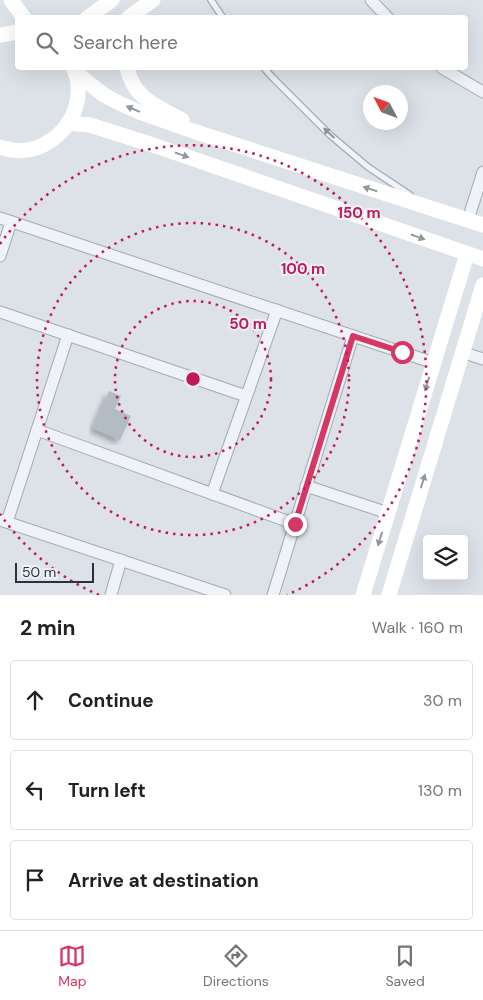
<!DOCTYPE html>
<html lang="en">
<head>
<meta charset="utf-8">
<style>
	:root { --surface:#fff; --page:#f6f6f6; --text:#202124; --muted:#757577; --line:#e0e0e0; --accent:#d73764 }
	body { margin:0; font-family:"DM Sans",sans-serif; background:var(--page); color:var(--text) }
	.controls { position:absolute; right:15px; bottom:15px; display:grid; overflow:hidden; border-radius:5px; box-shadow:0 5px 20px #0002 }
	.controls button { width:45px; height:45px; display:grid; place-items:center; padding:0; border:0; border-bottom:1px solid var(--line); background:var(--surface); color:var(--text); font:25px sans-serif }
	.compass { position:absolute; left:363px; top:85px; width:45px; height:45px; border-radius:50%; background:var(--surface); box-shadow:0 5px 20px #0002; rotate:311deg }
	.scale { position:absolute; left:15px; bottom:12px; width:79px; box-sizing:border-box; padding-left:5px; border:2px solid #25323f; border-top:0; font-size:14px; line-height:18px; white-space:nowrap; color:#25323f; -webkit-text-stroke:4px #ecf1f5; paint-order:stroke }
	.stop { position:absolute; width:15px; height:15px; margin:-11px; border:4px solid #d73764; border-radius:50%; background:#fff }
	.stop.end { background:#d73764; border-color:#fff; box-shadow:0 1px 5px #0008 }
	.list { margin:0; padding:0; list-style:none }
	h2 { display:flex; justify-content:space-between; align-items:center; height:65px; margin:0; padding:0 20px; font-size:21px }
	h2 small { font-size:16px; font-weight:400; color:var(--muted) }
	.list li { display:grid; grid-template-columns:32px 1fr auto; gap:15px; align-items:center; box-sizing:border-box; height:80px; margin:0 10px 10px; padding:0 10px; border:1px solid var(--line); border-radius:5px }
	.list b { display:block; font-size:19px; white-space:nowrap }
	.list em { font-size:16px; font-style:normal; color:var(--muted) }
	.icon { flex:none; width:28px; height:28px; fill:none; stroke:currentColor; stroke-width:2; stroke-linecap:round; stroke-linejoin:round }
	.map { position:relative; flex:none; width:483px; height:595px; overflow:hidden }
	.search { position:absolute; background:var(--surface); box-shadow:0 5px 20px #0002; left:15px; right:15px; top:15px; height:55px; display:flex; align-items:center; gap:12px; box-sizing:border-box; padding:0 18px; border-radius:5px; color:var(--muted); font-size:19px }
	.sheet { height:335px; background:var(--surface) }
	nav { display:flex; justify-content:space-around; align-items:center; box-sizing:border-box; height:70px; border-top:1px solid var(--line); background:var(--surface); font-size:14px; color:var(--muted) }
	nav a { display:grid; justify-items:center; gap:2px }
	nav .on { color:var(--accent) }
	.map>svg:first-child { display:block }
	.building { fill:#b3bcc5; filter:url(#shadow) }
	.lines { fill:none; stroke-linecap:round; stroke-linejoin:round }
	.lane-casing { stroke:#a1aab2; stroke-width:8 }
	.street-casing { stroke:#a1aab2; stroke-width:13 }
	.lane { stroke:#eff2f6; stroke-width:5.5 }
	.street { stroke:#eff2f6; stroke-width:11 }
	.secondary { stroke:#fff; stroke-width:15 }
	.oneway { fill:#92989f }
	.oneway2 { fill:#8a929a }
	.route { stroke:#d73764; stroke-width:6 }
	.ring { fill:none; stroke:#c2185b; stroke-width:2.5; stroke-dasharray:2.5 5 }
	.centre { fill:#c2185b; stroke:#ecf1f5; stroke-width:2.5 }
	.ring-label { font-size:15px; text-anchor:middle; font-weight:bold; fill:#c2185b; stroke:#ecf1f5; stroke-width:4; stroke-linejoin:round; paint-order:stroke }
</style>
</head>
<body>
<div class="map">
<svg width="483" height="595" viewBox="0 0 483 595">
	<defs>
		<filter id="shadow"><feDropShadow dx="-4" dy="4" stdDeviation="2.5" flood-color="#0004"/></filter>
	</defs>
	<rect width="100%" height="100%" fill="#dce2e8"/>
	<!-- building -->
	<path class="building" d="M109 391 121 396 115 409 131 416 120 440 93 428Z"/>
	<g class="lines">
		<!-- lane casing -->
		<g class="lane-casing">
			<g id="lane">
				<path d="M211 0 223 18"/>
				<path d="M264 68 273 78 330 135 368 167 410 195"/>
			</g>
		</g>
		<!-- street casing -->
		<g class="street-casing">
			<g id="street">
				<path d="M371 0 388 18"/>
				<path d="M442 68 483 92"/>
				<path d="M0 218 434 363"/>
				<path d="M468 220 483 172"/>
				<path d="M0 256 11 222"/>
				<path d="M0 312 246 396"/>
				<path d="M462 352 483 359"/>
				<path d="M37 430 295 524"/>
				<path d="M306 486 388 513"/>
				<path d="M212 494 277 310"/>
				<path d="M0 520 225 595"/>
				<path d="M7 522 68 335"/>
				<path d="M111 595 121 560"/>
				<path d="M273 595 353 336"/>
			</g>
		</g>
		<!-- lane -->
		<use href="#lane" class="lane"/>
		<!-- street -->
		<use href="#street" class="street"/>
		<!-- secondary -->
		<g class="secondary">
			<path d="M11 0 24 18"/>
			<path d="M87 18 112 0"/>
			<path d="M128 18 153 0"/>
			<path d="M0 35 18 32"/>
			<path d="M127 68C134 99 157 106 182 120"/>
			<path d="M76 73 104 95 119 103 139 112 193 131 483 225"/>
			<path d="M68 123 90 125 156 146 483 259"/>
			<path d="M0 147C4 148 8 149 11 150 42 155 71 131 77 102 79 91 79 78 73 68"/>
			<path d="M363 595 467 254"/>
			<path d="M389 595 483 285"/>
		</g>
	</g>
	<!-- one-way arrows -->
	<defs><path id="oneway-solid" d="M-6-.8H1V-3.2L6.5 0L1 3.2V.8H-6Z" transform="scale(1.25)"/></defs>
	<g class="oneway">
		<use href="#oneway-solid" transform="translate(133 109) rotate(-157)"/>
		<use href="#oneway-solid" transform="translate(182 155) rotate(19)"/>
		<use href="#oneway-solid" transform="translate(370 189) rotate(-162)"/>
		<use href="#oneway-solid" transform="translate(418 237) rotate(19)"/>
		<use href="#oneway-solid" transform="translate(427 384) rotate(107)"/>
		<use href="#oneway-solid" transform="translate(423 481) rotate(-73)"/>
		<use href="#oneway-solid" transform="translate(380 539) rotate(107)"/>
	</g>
	<use class="oneway2" href="#oneway-solid" transform="translate(329 133) rotate(-137)"/>
	<g class="lines">
		<!-- route -->
		<path class="route" d="M295 524 353 336 402 352"/>
	</g>
	<!-- distance rings -->
	<g class="ring">
		<circle cx="193" cy="379" r="78"/>
		<circle cx="193" cy="379" r="156"/>
		<path d="M99 595A235 235 0 0 1 0 514M0 244A235 235 0 1 1 287 595"/>
	</g>
	<circle cx="193" cy="379" r="8" class="centre"/>
	<g class="ring-label">
		<text x="359" y="218">150 m</text>
		<text x="303" y="274">100 m</text>
		<text x="248" y="329">50 m</text>
	</g>
</svg>
<div class="controls">
<button><svg class="icon" aria-label="layers" viewBox="0 0 24 24"><path d="M12 4l9 5-9 5-9-5zM3 14l9 5 9-5"/></svg></button>
</div>
<svg class="compass" viewBox="-18 -18 36 36"><path d="M0-13l5 13h-10z" fill="#e53935"/><path d="M0 13l5-13h-10z" fill="#757577"/></svg>
<div class="scale">50 m</div>
<div class="stop" style="left:402px;top:352px"></div>
<div class="stop end" style="left:295px;top:524px"></div>
<div class="search"><svg class="icon" aria-label="search" viewBox="0 0 24 24"><circle cx="10" cy="10" r="6"/><path d="M15 15l6 6"/></svg>Search here</div>
</div>
<section class="sheet">
<h2>2 min<small>Walk · 160 m</small></h2>
<ul class="list">
<li><svg class="icon" aria-label="ahead" viewBox="0 0 24 24"><path d="M12 20V5M6 11l6-6 6 6"/></svg><div><b>Continue</b></div><em>30 m</em></li>
<li><svg class="icon" aria-label="left" viewBox="0 0 24 24"><path d="M17 20v-9H6M10 6l-5 5 5 5"/></svg><div><b>Turn left</b></div><em>130 m</em></li>
<li><svg class="icon" aria-label="arrive" viewBox="0 0 24 24"><path d="M6 21V4h12l-3 4 3 4H6"/></svg><div><b>Arrive at destination</b></div></li>
</ul>
</section>
<nav>
<a class="on"><svg class="icon" aria-label="map" viewBox="0 0 24 24"><path d="M3 6l6-2 6 2 6-2v14l-6 2-6-2-6 2zM9 4v14M15 6v14"/></svg>Map</a>
<a><svg class="icon" aria-label="directions" viewBox="0 0 24 24"><path d="M12 3l9 9-9 9-9-9zM9 14v-3h6M13 9l2 2-2 2"/></svg>Directions</a>
<a><svg class="icon" aria-label="saved" viewBox="0 0 24 24"><path d="M7 4h10v16l-5-4-5 4z"/></svg>Saved</a>
</nav>
</body>
</html>
